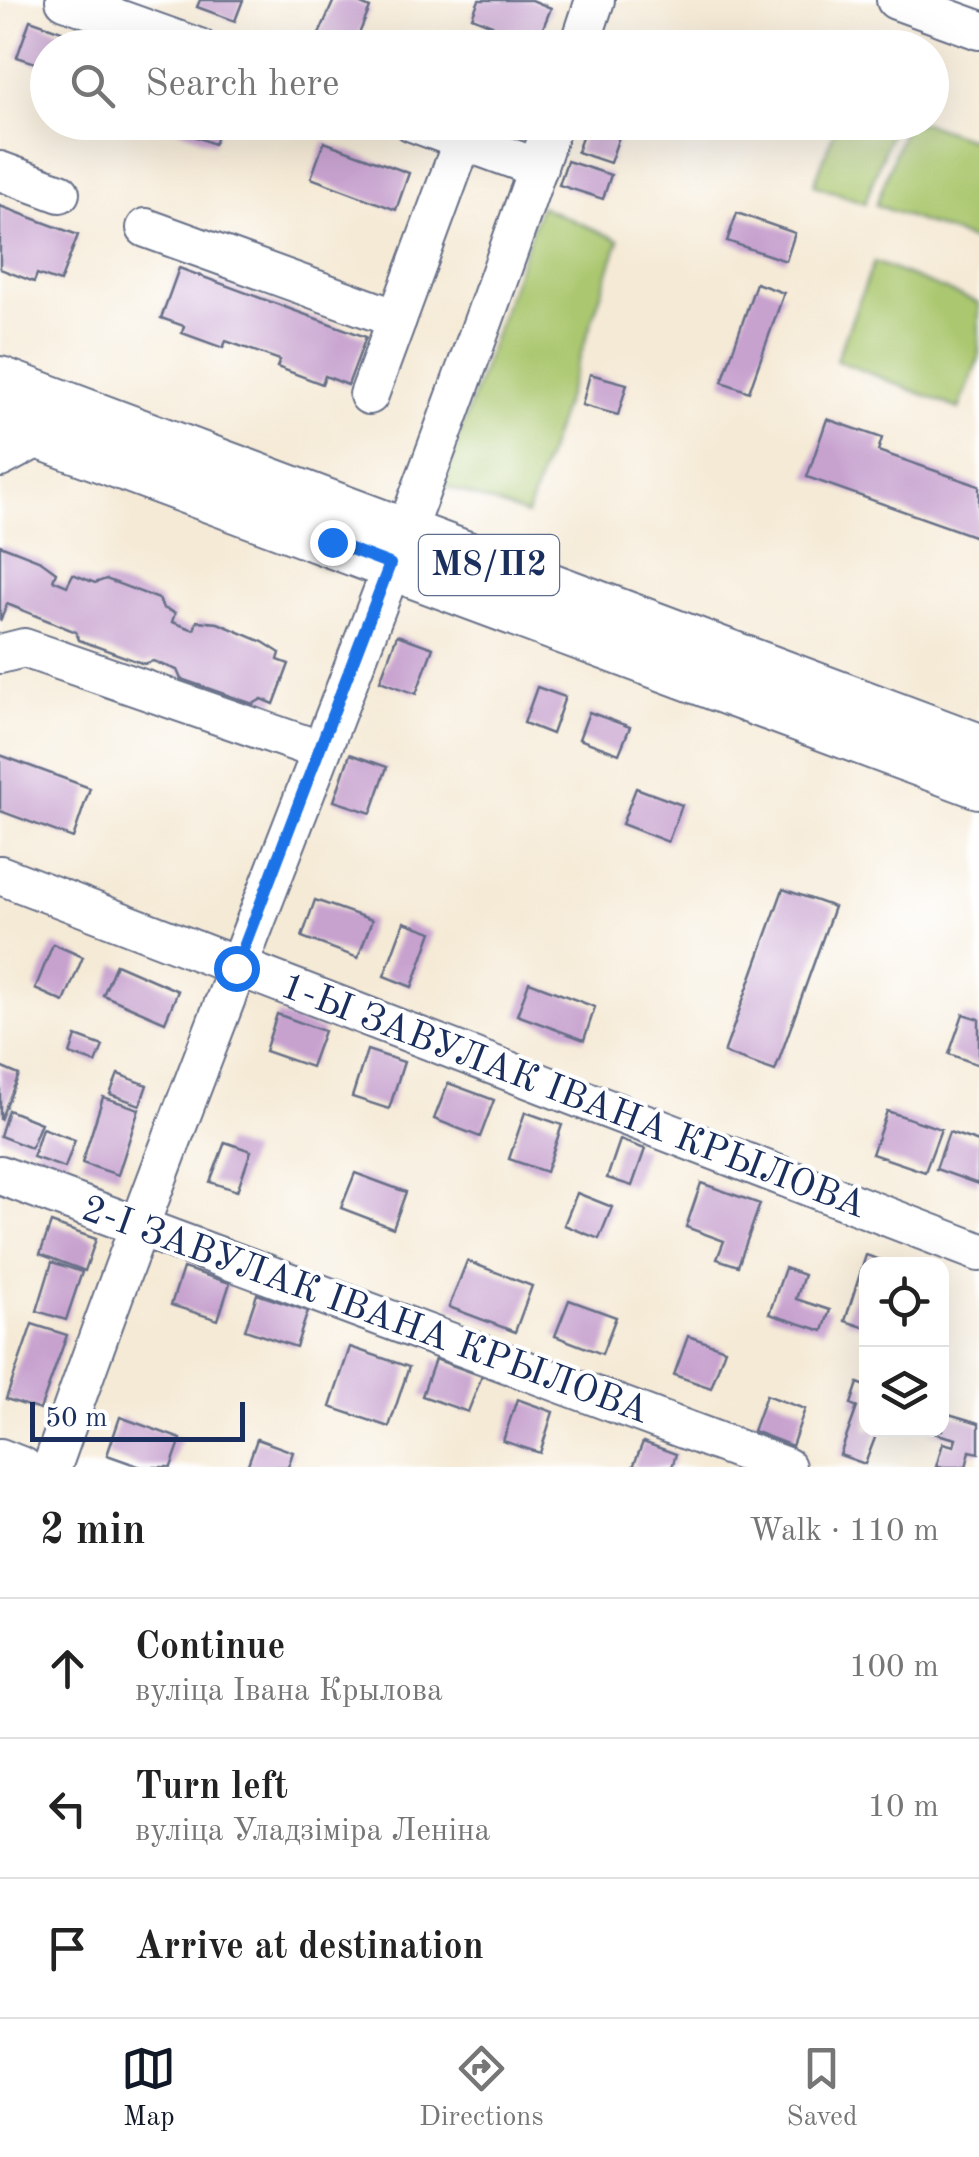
<!DOCTYPE html>
<html lang="en">
<head>
<meta charset="utf-8">
<style>
	:root { --surface:#fff; --page:#f6f6f6; --text:#222; --muted:#767676; --line:#e0e0e0; --accent:#111827 }
	body { margin:0; font-family:"Old Standard TT",serif; background:var(--page); color:var(--text) }
	.controls { position:absolute; right:30px; bottom:30px; display:grid; overflow:hidden; border-radius:20px; box-shadow:0 10px 40px #0002 }
	.controls button { width:90px; height:90px; display:grid; place-items:center; padding:0; border:0; border-bottom:2px solid var(--line); background:var(--surface); color:var(--text); font:50px sans-serif }
	.scale { position:absolute; left:30px; bottom:25px; width:215px; box-sizing:border-box; padding-left:10px; border:5px solid #1b2f5e; border-top:0; font-size:28px; line-height:35px; white-space:nowrap; color:#1b2f5e; -webkit-text-stroke:8px #fff; paint-order:stroke }
	.stop { position:absolute; width:30px; height:30px; margin:-22px; border:8px solid #1a73e8; border-radius:50%; background:#fff }
	.stop.end { background:#1a73e8; border-color:#fff; box-shadow:0 2px 10px #0008 }
	.list { margin:0; padding:0; list-style:none }
	h2 { display:flex; justify-content:space-between; align-items:center; height:130px; margin:0; padding:0 40px; font-size:42px }
	h2 small { font-size:32px; font-weight:400; color:var(--muted) }
	.list li { display:grid; grid-template-columns:65px 1fr auto; gap:30px; align-items:center; box-sizing:border-box; height:140px; padding:0 40px; border-top:2px solid var(--line) }
	.list b { display:block; font-size:38px; white-space:nowrap }
	.list p { margin:0; font-size:32px; white-space:nowrap; color:var(--muted) }
	.list em { font-size:32px; font-style:normal; color:var(--muted) }
	.icon { flex:none; width:55px; height:55px; fill:none; stroke:currentColor; stroke-width:2; stroke-linecap:round; stroke-linejoin:round }
	.map { position:relative; flex:none; width:979px; height:1467px; overflow:hidden }
	.search { position:absolute; background:var(--surface); box-shadow:0 10px 40px #0002; left:30px; right:30px; top:30px; height:110px; display:flex; align-items:center; gap:25px; box-sizing:border-box; padding:0 35px; border-radius:55px; color:var(--muted); font-size:38px }
	.sheet { height:550px; background:var(--surface) }
	nav { display:flex; justify-content:space-around; align-items:center; box-sizing:border-box; height:140px; border-top:2px solid var(--line); background:var(--surface); font-size:28px; color:var(--muted) }
	nav a { display:grid; justify-items:center; gap:5px }
	nav .on { color:var(--accent) }
	.map>svg:first-child { display:block }
	.green { fill:#abc86f; stroke:#637c66; stroke-width:2.5 }
	.building { fill:#c7a2cf }
	.lines { fill:none; stroke-linecap:round; stroke-linejoin:round }
	.minor-casing { stroke:#677088; stroke-width:42 }
	.major-casing { stroke:#677088; stroke-width:52 }
	.minor { stroke:#fff; stroke-width:38 }
	.major { stroke:#fff; stroke-width:48 }
	.route { stroke:#1a73e8; stroke-width:12 }
	.labels { text-anchor:middle; dominant-baseline:central; stroke-width:8; stroke-linejoin:round; paint-order:stroke }
	.shield { fill:#fff; stroke:#5f6d8e; stroke-width:2.5 }
	.shield-label { font-size:35px; font-weight:bold; fill:#1b2f5e }
	.street-label { font-size:38px; fill:#1b2f5e; stroke:#fff }
</style>
</head>
<body>
<div class="map">
<svg width="979" height="1467" viewBox="0 0 979 1467">
	<rect width="100%" height="100%" fill="#fff"/>
	<filter id="ink" filterUnits="userSpaceOnUse"><feTurbulence type="fractalNoise" baseFrequency=".01" numOctaves="2"/><feDisplacementMap in="SourceGraphic" scale="20" xChannelSelector="R" yChannelSelector="G"/><feConvolveMatrix kernelMatrix="1 2 1 2 8 2 1 2 1" color-interpolation-filters="sRGB"/></filter>
	<filter id="wash" filterUnits="userSpaceOnUse"><feTurbulence type="fractalNoise" baseFrequency=".0048" numOctaves="4" result="noise"/><feDisplacementMap in="SourceGraphic" scale="40" xChannelSelector="R" yChannelSelector="G"/><feGaussianBlur stdDeviation="2.25" result="paint"/><feColorMatrix in="noise" values="0 0 0 0 0 0 0 0 0 0 0 0 0 0 0 0 0 1.4 0 .05"/><feComposite in="paint" operator="in"/></filter>
	<g filter="url(#wash)">
		<rect width="100%" height="100%" fill="#f5ead6"/>
		<!-- green -->
		<g class="green">
			<path d="M837 123H894L865 203 814 185Z"/>
			<path d="M906 123H925L979 142V243L876 205Z"/>
			<path d="M540 206 619 240 527 515 442 485Z"/>
			<path d="M874 262 979 303V358L959 409 836 360Z"/>
		</g>
		<g id="blocks">
			<!-- building -->
			<g class="building">
				<path d="M200 0H243L235 21 197 7Z"/>
				<path d="M334 0H352L370 8 353 48H313Z"/>
				<path d="M479 0H532L551 8 535 48H514L487 37 492 25 472 17Z"/>
				<path d="M30 20 76 36 72 48H48V67L17 57Z"/>
				<path d="M160 122H222L214 144Z"/>
				<path d="M587 122H624L610 163 577 152Z"/>
				<path d="M324 142 409 173 396 210 311 178Z"/>
				<path d="M567 161 611 175 603 199 559 185Z"/>
				<path d="M0 206 78 235 60 282 37 274 34 282 0 269Z"/>
				<path d="M737 213 795 233 786 261 727 241Z"/>
				<path d="M179 268 366 337 348 385 325 376 322 384 277 367 280 360 226 341 223 348 182 333 184 326 161 318Z"/>
				<path d="M756 283 784 293 749 392 722 382Z"/>
				<path d="M590 374 627 384 618 415 582 405Z"/>
				<path d="M827 419 882 438 878 451 979 486V538L807 477Z"/>
				<path d="M0 545 41 561 56 572 53 580 67 586 73 574 95 583 106 579 159 599 163 608 175 613 172 622 194 630 197 621 218 623 263 642 280 653 278 660 289 664 274 704 262 699 253 704 181 679 177 670 153 661 144 664 79 640 76 632 7 604 0 621Z"/>
				<path d="M397 635 433 648 416 694 380 681Z"/>
				<path d="M537 687 565 697 552 734 524 723Z"/>
				<path d="M589 712 630 727 619 754 579 739Z"/>
				<path d="M350 754 387 767 371 813 334 801Z"/>
				<path d="M0 755 90 788 73 838 0 811Z"/>
				<path d="M636 788 682 805 668 842 622 824Z"/>
				<path d="M783 889 834 907 775 1071 724 1053Z"/>
				<path d="M315 900 372 920 358 958 302 937Z"/>
				<path d="M404 922 432 932 412 987 384 976Z"/>
				<path d="M53 944 83 957 64 1002 35 989Z"/>
				<path d="M116 964 178 991 165 1022 103 995Z"/>
				<path d="M529 982 595 1007 584 1040 517 1015Z"/>
				<path d="M277 1014 324 1031 311 1067 265 1051Z"/>
				<path d="M963 1014 979 1019V1065L949 1054Z"/>
				<path d="M76 1036 103 1046 96 1063 70 1054Z"/>
				<path d="M367 1050 404 1062 389 1109 352 1097Z"/>
				<path d="M0 1067 19 1075 0 1120Z"/>
				<path d="M118 1074 147 1085 140 1105 110 1094Z"/>
				<path d="M448 1083 494 1100 480 1137 434 1119Z"/>
				<path d="M103 1097 139 1109 118 1175 82 1163Z"/>
				<path d="M8 1110 41 1123 31 1148 0 1136Z"/>
				<path d="M887 1111 941 1129 925 1172 872 1154Z"/>
				<path d="M525 1112 562 1125 546 1172 509 1159Z"/>
				<path d="M42 1128 75 1140 65 1168 33 1157Z"/>
				<path d="M949 1132 979 1142 978 1184 936 1169Z"/>
				<path d="M620 1140 645 1149 632 1186 607 1178Z"/>
				<path d="M225 1142 251 1151 237 1191 210 1182Z"/>
				<path d="M355 1173 406 1192 393 1228 341 1208Z"/>
				<path d="M701 1183 760 1204 738 1266 717 1259 724 1241 686 1227Z"/>
				<path d="M577 1193 612 1207 599 1239 564 1225Z"/>
				<path d="M51 1223 96 1239 85 1271 40 1254Z"/>
				<path d="M866 1255 892 1264H866V1328L845 1321Z"/>
				<path d="M467 1261 532 1286 515 1332 449 1307Z"/>
				<path d="M52 1262 82 1272 66 1320 37 1311Z"/>
				<path d="M183 1268 230 1283 218 1320 171 1305Z"/>
				<path d="M785 1268 804 1275 796 1299 830 1310 823 1331 769 1314Z"/>
				<path d="M257 1294 308 1311 296 1347 245 1330Z"/>
				<path d="M569 1300 616 1317 602 1354 555 1336Z"/>
				<path d="M32 1324 67 1335 40 1410 6 1399Z"/>
				<path d="M688 1336 725 1349 711 1388 674 1375Z"/>
				<path d="M350 1347 409 1367 389 1427 330 1407Z"/>
				<path d="M435 1359 482 1376 468 1412 422 1396Z"/>
				<path d="M858 1383 866 1386V1430H878L865 1464 840 1455 857 1407 851 1404Z"/>
				<path d="M766 1395 805 1409 792 1446 753 1431Z"/>
				<path d="M517 1399 553 1412 540 1453 503 1441Z"/>
				<path d="M942 1412 979 1423V1453L970 1451 966 1467H936L943 1443 954 1446 956 1439 926 1431 942 1430Z"/>
				<path d="M120 1417 181 1439 171 1467H141L107 1455Z"/>
				<path d="M257 1439 293 1452 288 1467H247Z"/>
				<path d="M643 1442 676 1454 672 1467H633Z"/>
			</g>
		</g>
	</g>
	<g filter="url(#ink)">
		<use href="#blocks" fill-opacity="0" stroke="#677088" stroke-width="2.5"/>
		<g class="lines">
			<!-- minor casing -->
			<g class="minor-casing">
				<g id="minor">
					<path d="M65 0 199 48"/>
					<path d="M896 0 979 30"/>
					<path d="M579 48 595 0"/>
					<path d="M412 122 538 168"/>
					<path d="M0 171 60 193"/>
					<path d="M146 228 397 319"/>
					<path d="M369 395 463 140"/>
					<path d="M0 458 41 436"/>
					<path d="M0 654 24 648 319 750"/>
					<path d="M0 875 979 1252"/>
					<path d="M0 1175 786 1467"/>
					<path d="M0 1458 23 1467"/>
					<path d="M52 1467C210 1016 400 575 553 122"/>
				</g>
			</g>
			<!-- major casing -->
			<g class="major-casing">
				<g id="major">
					<path d="M0 381 979 748"/>
					<path d="M0 420 979 784"/>
				</g>
			</g>
			<!-- minor -->
			<use href="#minor" class="minor"/>
			<!-- major -->
			<use href="#major" class="major"/>
		</g>
	</g>
	<g class="lines" filter="url(#ink)">
		<!-- route -->
		<path class="route" d="M236 968 390 564 332 542"/>
	</g>
	<g class="labels">
		<!-- shield labels -->
		<rect class="shield" x="419" y="535" width="140" height="60" rx="8"/>
		<g class="shield-label">
			<text x="489" y="565">М8/П2</text>
		</g>
		<!-- street labels -->
		<g class="street-label">
			<text transform="translate(573 1097) rotate(21)">1-Ы ЗАВУЛАК ІВАНА КРЫЛОВА</text>
			<text transform="translate(365 1311) rotate(20)">2-І ЗАВУЛАК ІВАНА КРЫЛОВА</text>
		</g>
	</g>
</svg>
<div class="controls">
<button><svg class="icon" aria-label="locate" viewBox="0 0 24 24"><circle cx="12" cy="12" r="6"/><path d="M12 2v4M12 18v4M2 12h4M18 12h4"/></svg></button>
<button><svg class="icon" aria-label="layers" viewBox="0 0 24 24"><path d="M12 4l9 5-9 5-9-5zM3 14l9 5 9-5"/></svg></button>
</div>
<div class="scale">50 m</div>
<div class="stop" style="left:236px;top:968px"></div>
<div class="stop end" style="left:332px;top:542px"></div>
<div class="search"><svg class="icon" aria-label="search" viewBox="0 0 24 24"><circle cx="10" cy="10" r="6"/><path d="M15 15l6 6"/></svg>Search here</div>
</div>
<section class="sheet">
<h2>2 min<small>Walk · 110 m</small></h2>
<ul class="list">
<li><svg class="icon" aria-label="ahead" viewBox="0 0 24 24"><path d="M12 20V5M6 11l6-6 6 6"/></svg><div><b>Continue</b><p>вуліца Івана Крылова</p></div><em>100 m</em></li>
<li><svg class="icon" aria-label="left" viewBox="0 0 24 24"><path d="M17 20v-9H6M10 6l-5 5 5 5"/></svg><div><b>Turn left</b><p>вуліца Уладзіміра Леніна</p></div><em>10 m</em></li>
<li><svg class="icon" aria-label="arrive" viewBox="0 0 24 24"><path d="M6 21V4h12l-3 4 3 4H6"/></svg><div><b>Arrive at destination</b></div></li>
</ul>
</section>
<nav>
<a class="on"><svg class="icon" aria-label="map" viewBox="0 0 24 24"><path d="M3 6l6-2 6 2 6-2v14l-6 2-6-2-6 2zM9 4v14M15 6v14"/></svg>Map</a>
<a><svg class="icon" aria-label="directions" viewBox="0 0 24 24"><path d="M12 3l9 9-9 9-9-9zM9 14v-3h6M13 9l2 2-2 2"/></svg>Directions</a>
<a><svg class="icon" aria-label="saved" viewBox="0 0 24 24"><path d="M7 4h10v16l-5-4-5 4z"/></svg>Saved</a>
</nav>
</body>
</html>
